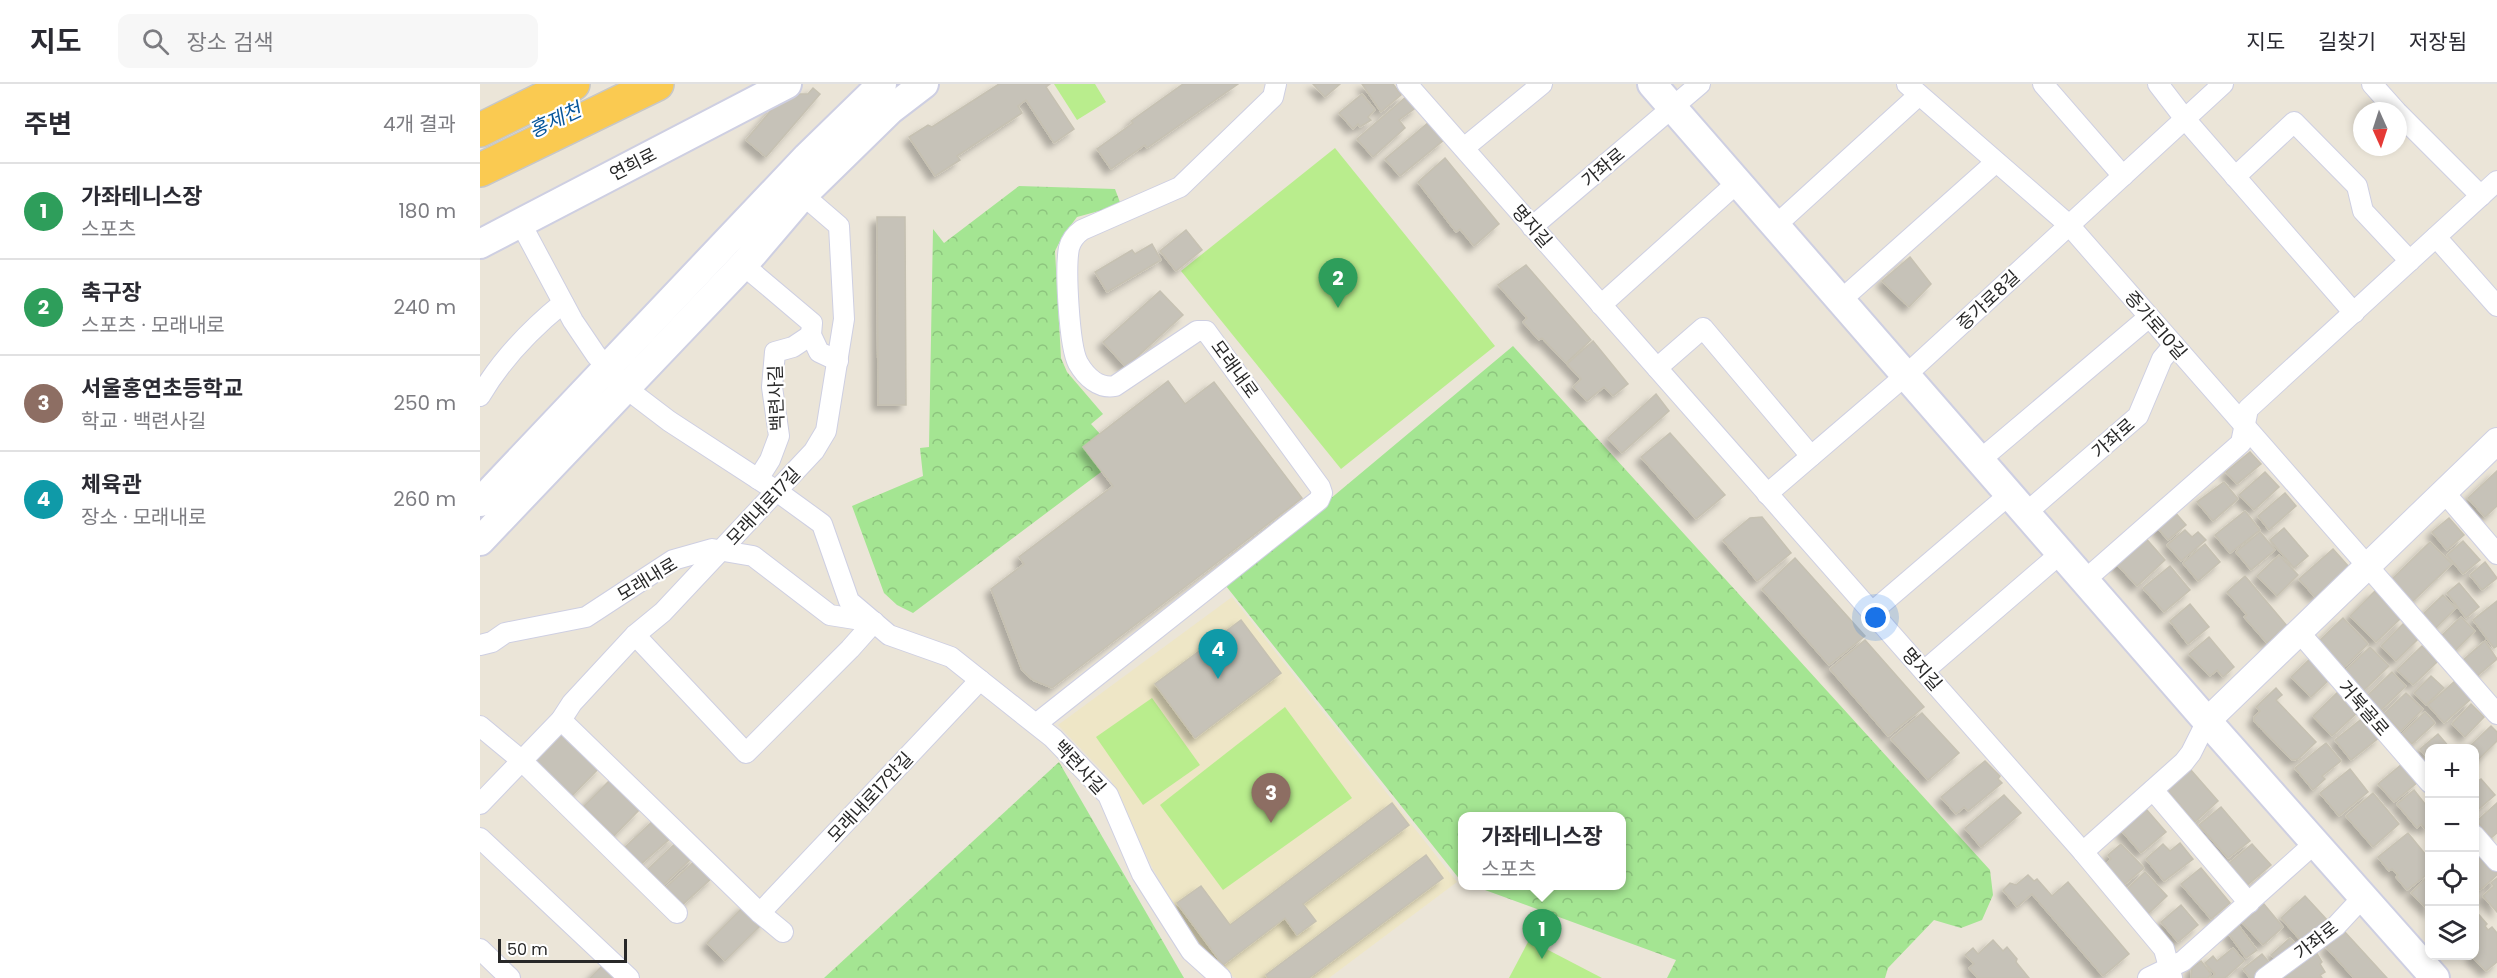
<!DOCTYPE html>
<html lang="ko">
<head>
<meta charset="utf-8">
<style>
	:root { --surface:#fff; --page:#f7f7f7; --text:#2b2b33; --muted:#7c7c81; --line:#e1e1e2; --accent:#2563eb }
	body { margin:0; font-family:Poppins,"Noto Sans KR",sans-serif; background:var(--page); color:var(--text) }
	.controls { position:absolute; right:18px; bottom:18px; display:grid; overflow:hidden; border-radius:12px; box-shadow:0 3px 9px #0003 }
	.controls button { width:54px; height:54px; display:grid; place-items:center; padding:0; border:0; border-bottom:2px solid var(--line); background:var(--surface); color:var(--text); font:30px sans-serif }
	.compass { position:absolute; left:1873px; top:18px; width:54px; height:54px; border-radius:50%; background:var(--surface); box-shadow:0 3px 9px #0003; rotate:177deg }
	.scale { position:absolute; left:18px; bottom:15px; width:129px; box-sizing:border-box; padding-left:6px; border:3px solid #282828; border-top:0; font-size:16px; line-height:21px; white-space:nowrap; color:#282828; -webkit-text-stroke:4px #fff; paint-order:stroke }
	.you { position:absolute; left:1396px; top:534px; width:21px; height:21px; margin:-15px; border:4px solid #fff; border-radius:50%; background:#1a73e8; box-shadow:0 0 0 9px #1a73e833 }
	.badge { display:grid; place-items:center; width:39px; height:39px; border-radius:50%; background:var(--accent); color:#fff; font-size:20px; font-weight:700 }
	.pin { position:absolute; translate:-50% -50px; filter:drop-shadow(0 2px 3px #0008) }
	.pin::after { content:''; position:absolute; top:32px; width:21px; height:18px; background:inherit; clip-path:polygon(0 0,100% 0,50% 100%) }
	.popup { position:absolute; left:978px; top:728px; width:168px; height:78px; box-sizing:border-box; display:grid; place-content:center; border-radius:12px; background:var(--surface); filter:drop-shadow(0 2px 4px #0005); font-size:20px; white-space:nowrap; color:var(--muted) }
	.popup b { font-size:22px; color:var(--text) }
	.popup::after { content:''; position:absolute; left:50%; top:100%; margin-left:-12px; border:12px solid transparent; border-top-color:var(--surface) }
	.list { margin:0; padding:0; list-style:none }
	h2 { display:flex; justify-content:space-between; align-items:center; height:78px; margin:0; padding:0 24px; font-size:26px }
	h2 small { font-size:20px; font-weight:400; color:var(--muted) }
	.list li { display:grid; grid-template-columns:39px 1fr auto; gap:18px; align-items:center; box-sizing:border-box; height:96px; padding:0 24px; border-top:2px solid var(--line) }
	.list b { display:block; font-size:22px; white-space:nowrap }
	.list p { margin:0; font-size:20px; white-space:nowrap; color:var(--muted) }
	.list em { font-size:20px; font-style:normal; color:var(--muted) }
	.icon { flex:none; width:33px; height:33px; fill:none; stroke:currentColor; stroke-width:2; stroke-linecap:round; stroke-linejoin:round }
	.map { position:relative; flex:none; width:2017px; height:894px; overflow:hidden }
	header { display:flex; align-items:center; gap:36px; box-sizing:border-box; height:84px; padding:0 30px; background:var(--surface); border-bottom:2px solid var(--line) }
	header strong { font-size:28px }
	nav { display:flex; gap:33px; margin-inline-start:auto; font-size:21px }
	.search { width:420px; height:54px; background:var(--page); display:flex; align-items:center; gap:15px; box-sizing:border-box; padding:0 21px; border-radius:12px; color:var(--muted); font-size:22px }
	main { display:flex }
	aside { flex:1; background:var(--surface) }
	.map>svg:first-child { display:block }
	.education { fill:#eee6c6 }
	.forest { fill:url(#forest-crowns) }
	.pitch { fill:#b9ed8d }
	.building { fill:#c6c2b8; stroke:#c6c1b2; stroke-width:1.5; filter:url(#shadow) }
	.lines { fill:none; stroke-linecap:round; stroke-linejoin:round }
	.minor-casing { stroke:#cecfe2; stroke-width:22 }
	.tertiary-casing { stroke:#cecfe2; stroke-width:28 }
	.secondary-casing { stroke:#cecfe2; stroke-width:32 }
	.trunk-casing { stroke:#c7c7c7; stroke-width:36 }
	.minor { stroke:#fff; stroke-width:20 }
	.tertiary { stroke:#fff; stroke-width:26 }
	.secondary { stroke:#fff; stroke-width:28 }
	.trunk { stroke:#faca51; stroke-width:33 }
	.labels { text-anchor:middle; dominant-baseline:central; stroke-width:4.5; stroke-linejoin:round; paint-order:stroke }
	.street-label { font-size:18px; fill:#282828; stroke:#fff }
	.water-label { font-size:20px; font-style:italic; fill:#08579b; stroke:#fff }
</style>
</head>
<body>
<header>
<strong>지도</strong>
<div class="search"><svg class="icon" aria-label="search" viewBox="0 0 24 24"><circle cx="10" cy="10" r="6"/><path d="M15 15l6 6"/></svg>장소 검색</div>
<nav><a>지도</a><a>길찾기</a><a>저장됨</a></nav>
</header>
<main>
<aside>
<h2>주변<small>4개 결과</small></h2>
<ul class="list">
<li><span class="badge" style="background:#2e9e5b">1</span><div><b>가좌테니스장</b><p>스포츠</p></div><em>180 m</em></li>
<li><span class="badge" style="background:#2e9e5b">2</span><div><b>축구장</b><p>스포츠 · 모래내로</p></div><em>240 m</em></li>
<li><span class="badge" style="background:#8d6e63">3</span><div><b>서울홍연초등학교</b><p>학교 · 백련사길</p></div><em>250 m</em></li>
<li><span class="badge" style="background:#0f9aa8">4</span><div><b>체육관</b><p>장소 · 모래내로</p></div><em>260 m</em></li>
</ul>
</aside>
<div class="map">
<svg width="2017" height="894" viewBox="0 0 2017 894">
	<defs>
		<pattern id="forest-crowns" width="20" height="18" patternUnits="userSpaceOnUse" patternTransform="scale(1.5)"><rect width="20" height="18" fill="#a4e592"/><path d="M2 6a3 3 0 1 1 6 0M12 15a3 3 0 1 1 6 0" fill="none" stroke="#8dc47e"/></pattern>
		<filter id="shadow"><feDropShadow dx="-5.5" dy="5.5" stdDeviation="3" flood-color="#0004"/></filter>
	</defs>
	<rect width="100%" height="100%" fill="#ebe5d8"/>
	<!-- education -->
	<path class="education" d="M752 513 977 798 849 894H756L724 875 672 783 631 696 578 641Z"/>
	<!-- forest -->
	<g class="forest">
		<path d="M539 102 635 105 641 121 597 133 582 153 575 167 581 274 587 288 623 330 611 340 641 373 433 529 417 521 404 509 372 422 443 392 440 364 449 363 453 145 464 159Z"/>
		<path d="M1033 262 1510 786 1513 811 1502 836 1481 844 1454 836 1408 884 1405 894H1187L1196 876 994 802H1142V732H982V797H981L746 502Z"/>
		<path d="M579 678 704 894H344Z"/>
	</g>
	<!-- pitch -->
	<g class="pitch">
		<path d="M574 0H615L626 18 597 36Z"/>
		<path d="M855 64 1015 262 861 385 701 187Z"/>
		<path d="M672 614 720 681 663 721 616 653Z"/>
		<path d="M805 623 872 714 743 806 680 721Z"/>
		<path d="M1049 856 1122 894H1029Z"/>
	</g>
	<!-- building -->
	<g class="building">
		<path d="M519 0H570L566 3 594 45 574 59 546 16 538 22 542 29 477 72 480 76 455 92 429 53 448 41 452 43Z"/>
		<path d="M703 0H758L667 64 665 61 631 85 617 65 653 39 651 37Z"/>
		<path d="M833 0H860L845 13Z"/>
		<path d="M882 0H913L921 11 901 28Z"/>
		<path d="M333 4 340 10 286 73 266 56 293 24 316 10H328Z"/>
		<path d="M882 10 895 26 888 33 891 36 880 43 878 40 873 45 859 29Z"/>
		<path d="M927 12 937 23 919 36 925 44 893 73 877 55Z"/>
		<path d="M949 38 964 56 920 92 905 75Z"/>
		<path d="M965 74 1019 140 994 162 980 145 976 148 938 98Z"/>
		<path d="M397 133H425L426 321H398Z"/>
		<path d="M706 146 722 166 696 187 680 167Z"/>
		<path d="M672 160 681 176 627 208 615 188 652 166 655 170Z"/>
		<path d="M1430 173 1451 200 1429 223 1402 197Z"/>
		<path d="M1046 181 1111 256 1086 279 1062 254 1059 256 1043 238 1047 234 1018 201Z"/>
		<path d="M680 207 703 231 646 283 623 258Z"/>
		<path d="M1113 257 1148 300 1133 312 1124 303 1107 317 1093 303 1101 295 1087 280Z"/>
		<path d="M688 297 705 320 734 298 822 414 572 604 553 596 542 586 511 505 544 480 539 473 633 402 603 363Z"/>
		<path d="M1176 310 1189 327 1142 369 1128 354Z"/>
		<path d="M1190 349 1245 411 1216 435 1161 373Z"/>
		<path d="M1770 368 1781 380 1757 400 1746 388Z"/>
		<path d="M2017 387V422L2005 433 1988 414Z"/>
		<path d="M1785 388 1799 403 1774 426 1759 411Z"/>
		<path d="M1744 398 1758 415 1733 437 1717 418Z"/>
		<path d="M1805 409 1816 422 1789 446 1778 432Z"/>
		<path d="M1693 426 1706 441 1688 456 1675 441Z"/>
		<path d="M1765 427 1780 446 1750 469 1735 451Z"/>
		<path d="M1282 433 1311 469 1277 497 1243 456 1270 434Z"/>
		<path d="M1969 434 1984 451 1967 466 1952 448Z"/>
		<path d="M1804 444 1828 472 1814 484 1790 456Z"/>
		<path d="M1705 446 1712 453 1718 448 1726 456 1701 477 1687 461Z"/>
		<path d="M1780 448 1795 466 1771 486 1756 468Z"/>
		<path d="M1662 450 1685 476 1657 502 1633 476Z"/>
		<path d="M1983 457 2000 476 1983 490 1967 471Z"/>
		<path d="M1950 458 1972 480 1932 518 1911 496Z"/>
		<path d="M1725 460 1740 478 1718 497 1703 479Z"/>
		<path d="M1853 465 1869 483 1835 513 1819 495Z"/>
		<path d="M1799 471 1818 491 1797 512 1777 492Z"/>
		<path d="M1315 474 1385 552 1349 581 1282 505Z"/>
		<path d="M2005 478 2017 494 2002 506 1990 491Z"/>
		<path d="M1690 482 1710 506 1684 528 1663 504Z"/>
		<path d="M1765 492 1807 542 1787 559 1764 533 1767 531 1747 508Z"/>
		<path d="M1979 499 1999 523 1986 534 1967 509Z"/>
		<path d="M1895 507 1921 534 1896 558 1870 532Z"/>
		<path d="M1963 511 1976 524 1955 545 1942 531Z"/>
		<path d="M2017 517V562L2014 564 1993 536Z"/>
		<path d="M1710 520 1729 543 1708 560 1690 537Z"/>
		<path d="M1981 533 1995 547 1972 570 1958 555Z"/>
		<path d="M1863 534 1888 560 1861 586 1836 560Z"/>
		<path d="M761 536 801 589 715 654 675 600Z"/>
		<path d="M1924 539 1939 554 1916 577 1901 562Z"/>
		<path d="M1729 553 1754 583 1743 593 1737 586 1730 592 1709 570Z"/>
		<path d="M1385 556 1444 623 1408 652 1350 585Z"/>
		<path d="M2005 557 2017 575 1996 593 1982 577Z"/>
		<path d="M1942 562 1957 578 1933 601 1917 586Z"/>
		<path d="M1890 563 1909 582 1883 607 1864 588Z"/>
		<path d="M1834 571 1853 592 1831 613 1811 593Z"/>
		<path d="M1912 588 1926 602 1900 627 1886 613Z"/>
		<path d="M1951 592 1964 604 1946 621 1934 609Z"/>
		<path d="M1975 597 1991 615 1964 639 1948 621Z"/>
		<path d="M1796 604 1802 611 1796 616 1836 658 1818 675 1812 676 1774 637V633L1780 627 1776 623Z"/>
		<path d="M1861 605 1881 625 1852 652 1833 632Z"/>
		<path d="M1926 609 1943 625 1921 647 1904 630Z"/>
		<path d="M1991 620 2004 633 1985 653 1972 640Z"/>
		<path d="M1945 628 1955 639 1932 660 1922 650Z"/>
		<path d="M1442 629 1479 669 1448 696 1411 655Z"/>
		<path d="M1884 633 1900 653 1871 676 1855 656Z"/>
		<path d="M2011 642 2017 648V657L1999 675 1994 670V664H1988Z"/>
		<path d="M83 648 120 683 90 714 53 679Z"/>
		<path d="M1958 650 1970 664H1950V676L1940 665Z"/>
		<path d="M1846 659 1861 677 1842 692 1845 695 1833 706 1815 684Z"/>
		<path d="M1505 677 1520 692 1518 695 1522 699 1488 727 1484 723 1476 730 1461 713Z"/>
		<path d="M1922 680 1938 698 1914 718 1898 700Z"/>
		<path d="M1710 685 1738 717 1715 738 1687 706Z"/>
		<path d="M1870 685 1888 708 1859 732 1840 709Z"/>
		<path d="M2001 695 2015 711 1994 729V700Z"/>
		<path d="M129 697 159 726 134 752 104 722Z"/>
		<path d="M1934 706 1945 720 1950 717V741L1945 745 1941 740 1937 744 1917 720Z"/>
		<path d="M1893 709 1919 740 1893 763 1866 732Z"/>
		<path d="M1524 711 1541 729 1501 763 1485 744Z"/>
		<path d="M912 719 929 741 823 820 836 837 817 851 805 834 743 881 697 819 721 802 750 841Z"/>
		<path d="M2017 719V749L2011 754 1997 737Z"/>
		<path d="M1741 723 1770 757 1748 774 1719 741Z"/>
		<path d="M1666 725 1686 748 1661 769 1641 746Z"/>
		<path d="M176 734 193 752 159 782 143 765Z"/>
		<path d="M1928 749 1950 776V788L1927 806 1916 793 1918 791 1912 785 1909 787 1898 773Z"/>
		<path d="M199 756 214 772 180 804 165 788Z"/>
		<path d="M1700 759 1713 775 1684 797 1666 775 1683 760 1690 767Z"/>
		<path d="M1641 760 1664 784 1639 805 1621 785 1631 775 1628 771Z"/>
		<path d="M1772 760 1791 781 1765 803 1747 781Z"/>
		<path d="M1994 765 2017 785V791L2000 806 1994 800Z"/>
		<path d="M946 771 963 794 829 894H788L786 891Z"/>
		<path d="M217 775 233 793 199 824 183 806Z"/>
		<path d="M1721 784 1750 819 1731 835 1701 800Z"/>
		<path d="M1665 788 1687 812 1668 830 1646 806Z"/>
		<path d="M1950 790V828L1931 809Z"/>
		<path d="M1548 791 1554 797 1557 795 1572 812 1588 798 1649 870 1623 892 1552 810 1537 823 1523 806 1530 799 1536 801Z"/>
		<path d="M2017 794V828L2003 812 2014 802 2011 799Z"/>
		<path d="M1825 812 1848 837 1823 859 1801 834Z"/>
		<path d="M1783 819 1803 843 1783 861 1760 836Z"/>
		<path d="M266 820 284 838 245 877 227 859Z"/>
		<path d="M1701 821 1718 841 1698 858 1681 838Z"/>
		<path d="M1994 825 2007 840 2005 842 2008 846 2012 843 2017 849V878L2006 887 1991 872H1994Z"/>
		<path d="M1758 841 1777 866 1766 874 1748 849Z"/>
		<path d="M1864 847 1907 894H1874L1846 863Z"/>
		<path d="M1810 854 1819 864 1800 878 1791 871Z"/>
		<path d="M1513 856 1523 867 1527 863 1537 875 1536 878 1549 894H1498L1489 884 1494 880 1485 871 1493 864 1498 870Z"/>
		<path d="M1753 864 1764 877 1745 894H1731L1735 890 1725 879 1733 872 1737 877Z"/>
		<path d="M1836 868 1842 878 1840 880 1845 888 1840 891 1842 894H1798Z"/>
		<path d="M1782 870 1793 883 1779 894H1770L1763 885Z"/>
		<path d="M1721 877 1731 890 1728 894H1711L1712 884Z"/>
		<path d="M124 880 138 894H110Z"/>
	</g>
	<g class="lines">
		<!-- minor casing -->
		<g class="minor-casing">
			<g id="minor">
				<path d="M927 0 1603 768 1684 865 1692 894"/>
				<path d="M1427 0 1589 141 2017 630"/>
				<path d="M1563 0 1643 92"/>
				<path d="M1678 0 1705 35 1874 229"/>
				<path d="M1892 0 1916 27"/>
				<path d="M1918 29 2001 112"/>
				<path d="M984 64 1062 0"/>
				<path d="M1755 93 1814 38 1877 102 1883 127 1930 177"/>
				<path d="M40 138 93 237 116 271 147 305 189 337 298 408 342 440 369 517 409 551 471 573 573 654 628 711 662 790 711 867 741 894"/>
				<path d="M1296 141 1439 11"/>
				<path d="M1052 143 1220 0"/>
				<path d="M1956 153 2017 222"/>
				<path d="M265 179 274 190 332 239 331 251 339 268 358 277"/>
				<path d="M1361 216 1516 78"/>
				<path d="M1121 221 1258 98"/>
				<path d="M1177 284 1223 244 1331 372"/>
				<path d="M0 312C21 276 51 245 83 219"/>
				<path d="M1500 376 1669 233"/>
				<path d="M278 395 290 376 299 352 292 303 295 268 313 263 331 251"/>
				<path d="M1964 408 2017 470"/>
				<path d="M1287 410 1426 291 1743 0"/>
				<path d="M1546 429 1658 332 1682 275 1694 261"/>
				<path d="M1605 496 1761 359 1768 325 2017 97"/>
				<path d="M1392 528 1530 410"/>
				<path d="M1819 548 1950 699"/>
				<path d="M155 551 266 669 370 565 394 538"/>
				<path d="M0 561 12 558 25 549 106 533 193 476 232 465 273 472 350 531 394 538"/>
				<path d="M1444 587 1581 469"/>
				<path d="M81 636 280 829 303 848"/>
				<path d="M556 640 839 416 842 409 840 403 726 247H717L635 302C619 305 606 293 598 279 589 262 585 184 589 164 591 156 595 151 602 146L700 103 793 13 796 0"/>
				<path d="M0 642 41 676 197 829"/>
				<path d="M1673 706 1769 819"/>
				<path d="M0 720 81 636 92 619 155 551 183 528 334 367 346 347 364 235 359 142 323 111"/>
				<path d="M1994 751 2017 777"/>
				<path d="M0 754 149 894"/>
				<path d="M1603 768 1704 678 1711 669 1727 637"/>
				<path d="M280 829 500 596"/>
				<path d="M0 865 30 894"/>
				<path d="M1668 894 1703 877 1835 759"/>
				<path d="M1785 894 1856 842 1883 813"/>
			</g>
		</g>
		<!-- tertiary casing -->
		<g class="tertiary-casing">
			<path id="tertiary" d="M1727 637 2017 357"/>
		</g>
		<!-- secondary casing -->
		<g class="secondary-casing">
			<g id="secondary">
				<path d="M1172 0 1727 637 1955 894"/>
				<path d="M0 160 307 0"/>
				<path d="M0 418 327 73 402 0"/>
				<path d="M0 457 265 179 323 111 410 26 444 0"/>
			</g>
		</g>
		<!-- trunk casing -->
		<g class="trunk-casing">
			<g id="trunk">
				<path d="M0 46 93 0"/>
				<path d="M0 86 177 0"/>
			</g>
		</g>
		<!-- minor -->
		<use href="#minor" class="minor"/>
		<!-- tertiary -->
		<use href="#tertiary" class="tertiary"/>
		<!-- secondary -->
		<use href="#secondary" class="secondary"/>
		<!-- trunk -->
		<use href="#trunk" class="trunk"/>
	</g>
	<g class="labels">
		<!-- street labels -->
		<g class="street-label">
			<text transform="translate(153 80) rotate(-27)">연희로</text>
			<text transform="translate(1123 83) rotate(-40)">가좌로</text>
			<text transform="translate(1052 142) rotate(49)">명지길</text>
			<text transform="translate(1508 216) rotate(-43)">증가로8길</text>
			<text transform="translate(1676 241) rotate(49)">증가로10길</text>
			<text transform="translate(755 285) rotate(54)">모래내로</text>
			<text transform="translate(296 314) rotate(-92)">백련사길</text>
			<text transform="translate(1633 354) rotate(-41)">가좌로</text>
			<text transform="translate(283 422) rotate(-47)">모래내로17길</text>
			<text transform="translate(167 495) rotate(-31)">모래내로</text>
			<text transform="translate(1442 585) rotate(49)">명지길</text>
			<text transform="translate(1884 624) rotate(49)">거북골로</text>
			<text transform="translate(600 683) rotate(47)">백련사길</text>
			<text transform="translate(390 713) rotate(-47)">모래내로17안길</text>
			<text transform="translate(1836 856) rotate(-38)">가좌로</text>
		</g>
		<!-- water labels -->
		<g class="water-label">
			<text transform="translate(75 36) rotate(-25)">홍제천</text>
		</g>
	</g>
</svg>
<div class="controls">
<button>+</button>
<button>−</button>
<button><svg class="icon" aria-label="locate" viewBox="0 0 24 24"><circle cx="12" cy="12" r="6"/><path d="M12 2v4M12 18v4M2 12h4M18 12h4"/></svg></button>
<button><svg class="icon" aria-label="layers" viewBox="0 0 24 24"><path d="M12 4l9 5-9 5-9-5zM3 14l9 5 9-5"/></svg></button>
</div>
<svg class="compass" viewBox="-18 -18 36 36"><path d="M0-13l5 13h-10z" fill="#e53935"/><path d="M0 13l5-13h-10z" fill="#7c7c81"/></svg>
<div class="scale">50 m</div>
<div class="you"></div>
<div class="pin badge" style="left:1062px;top:875px;background:#2e9e5b">1</div>
<div class="popup"><b>가좌테니스장</b>스포츠</div>
<div class="pin badge" style="left:858px;top:224px;background:#2e9e5b">2</div>
<div class="pin badge" style="left:791px;top:739px;background:#8d6e63">3</div>
<div class="pin badge" style="left:738px;top:595px;background:#0f9aa8">4</div>
</div>
</main>
</body>
</html>
